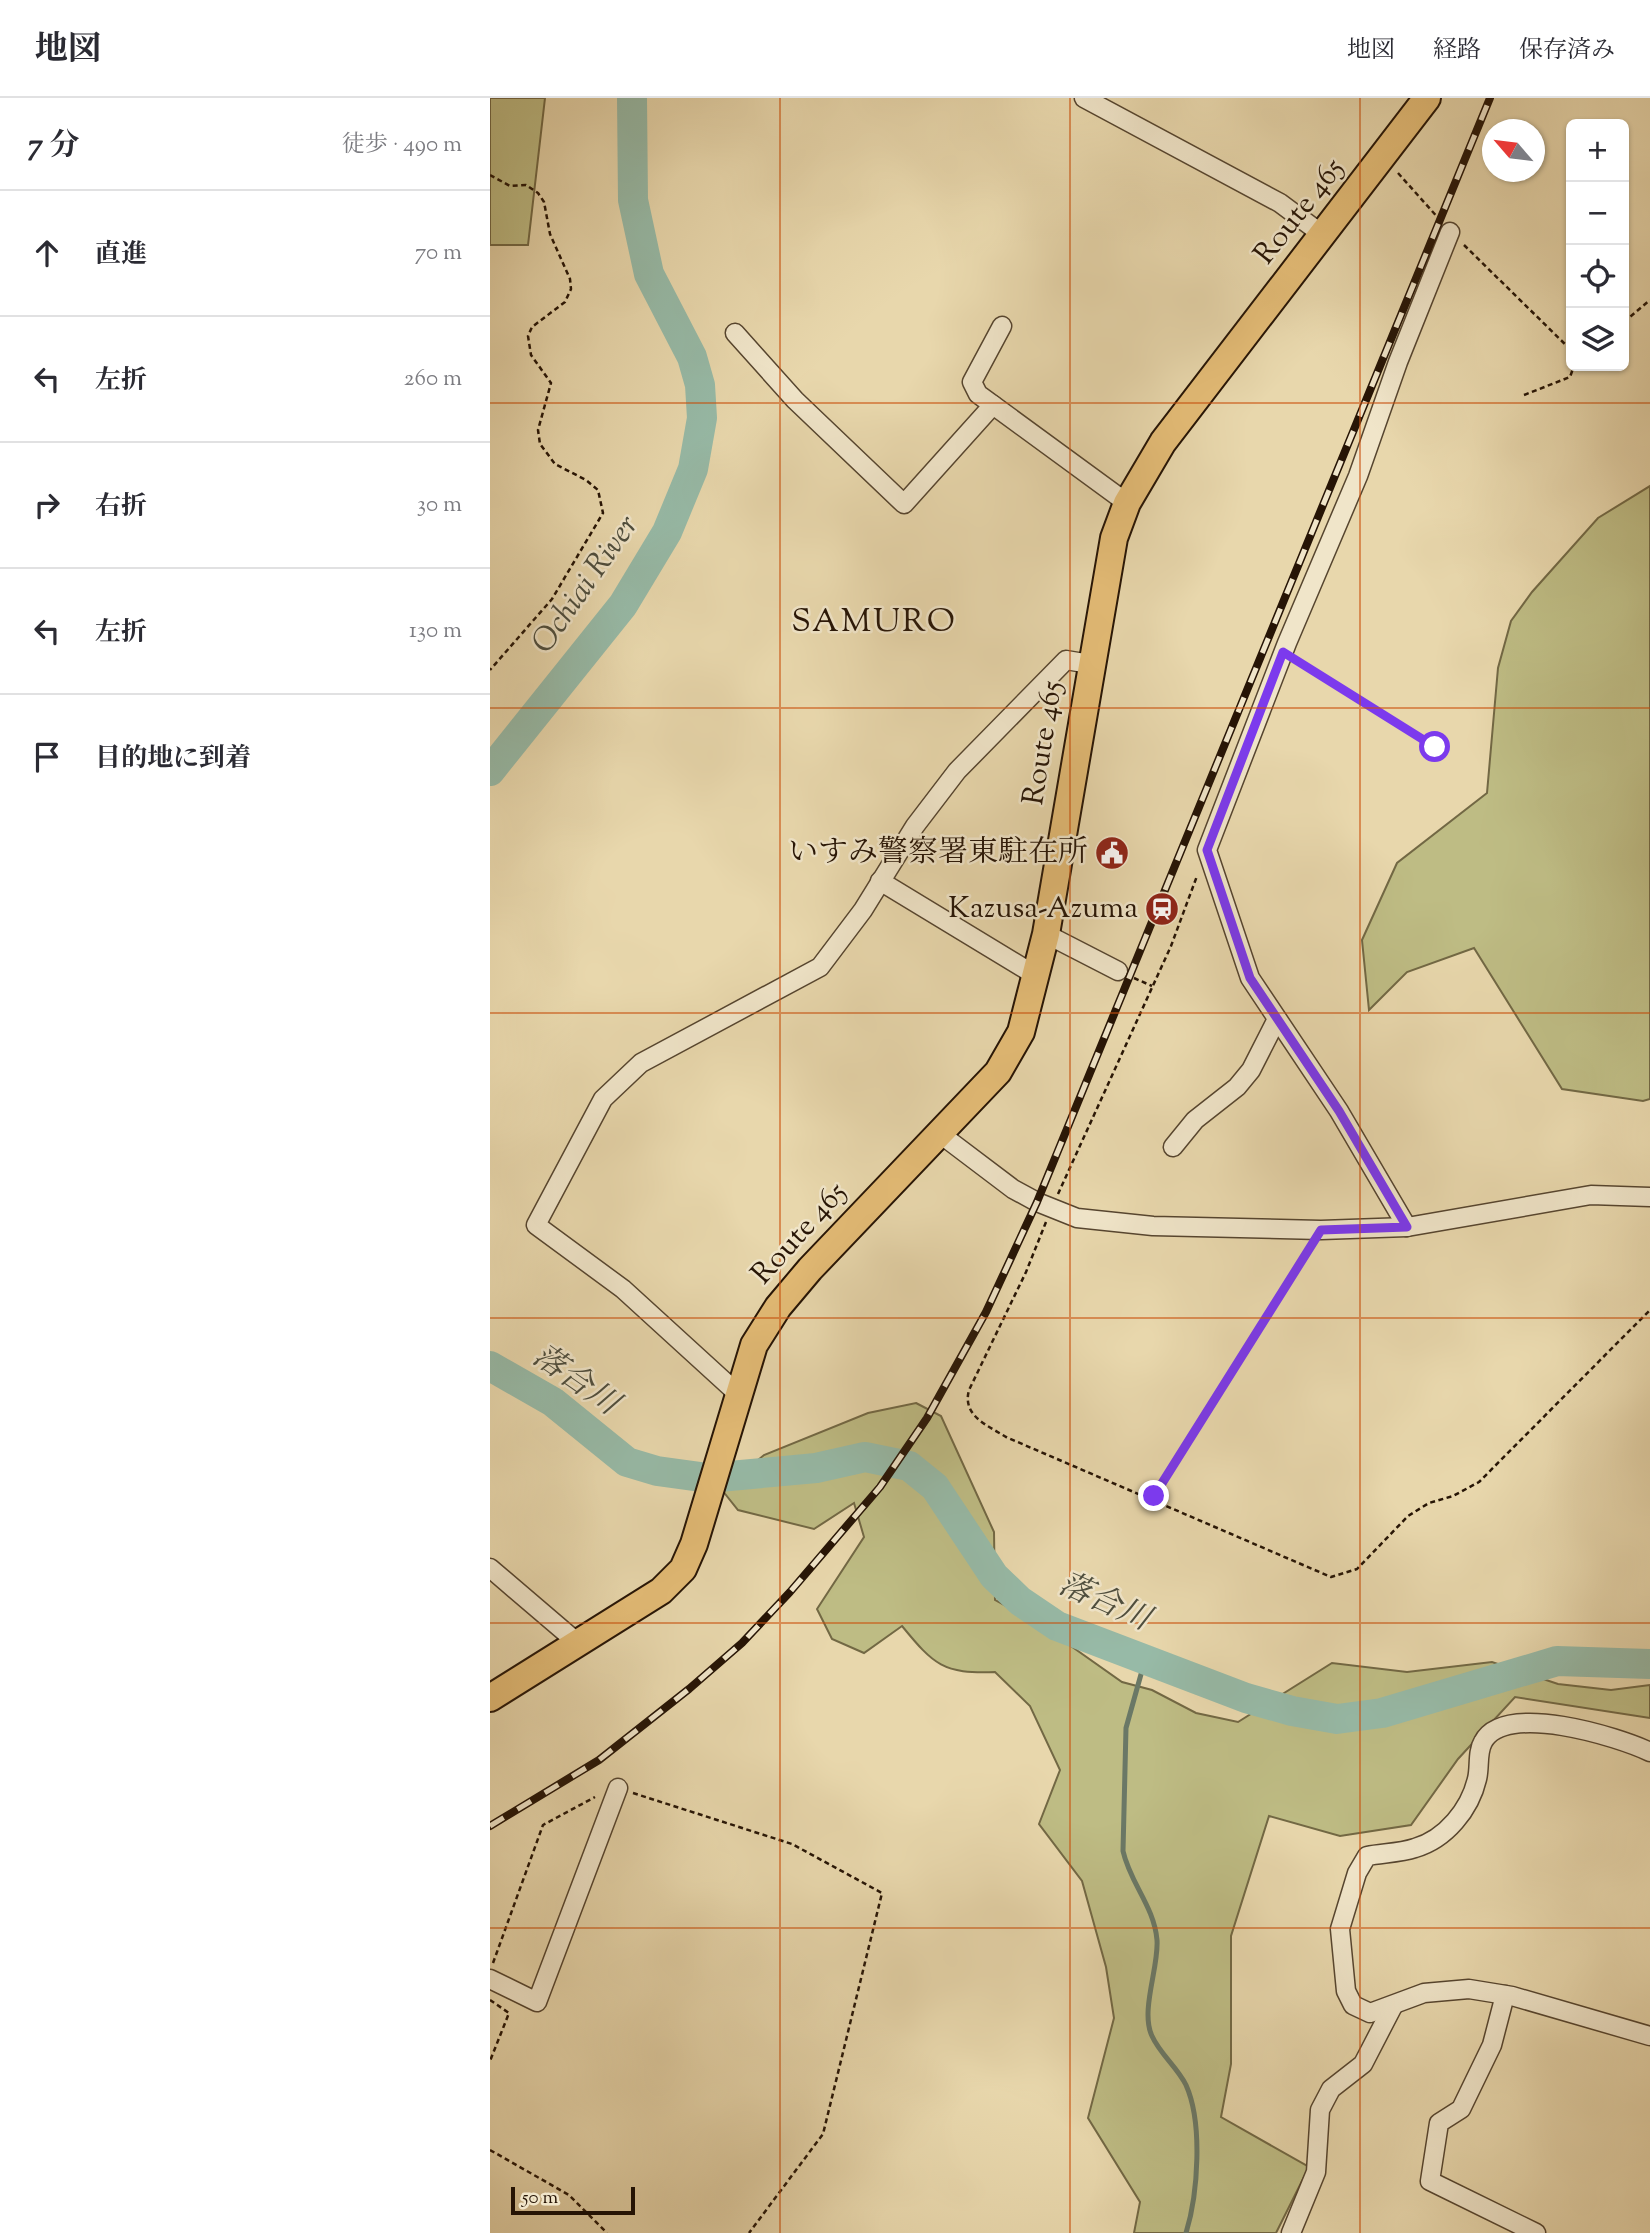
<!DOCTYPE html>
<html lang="ja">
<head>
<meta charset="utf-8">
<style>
	:root { --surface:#fff; --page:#f7f7f7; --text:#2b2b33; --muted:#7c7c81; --line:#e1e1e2 }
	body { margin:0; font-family:"Sorts Mill Goudy","Noto Serif JP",serif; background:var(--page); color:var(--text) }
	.controls { position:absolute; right:21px; top:21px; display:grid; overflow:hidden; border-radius:10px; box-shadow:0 2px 5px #0004 }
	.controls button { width:63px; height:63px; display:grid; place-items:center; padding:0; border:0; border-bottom:2px solid var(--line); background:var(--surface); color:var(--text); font:35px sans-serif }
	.compass { position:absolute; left:992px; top:21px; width:63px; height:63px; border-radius:50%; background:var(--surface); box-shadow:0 2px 5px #0004; rotate:298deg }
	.scale { position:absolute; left:21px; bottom:18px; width:124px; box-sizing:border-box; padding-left:7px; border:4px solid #261405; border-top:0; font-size:19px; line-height:24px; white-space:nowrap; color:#261405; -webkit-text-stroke:5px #f0e5c9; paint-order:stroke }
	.stop { position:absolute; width:21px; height:21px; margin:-16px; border:5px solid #7c3aed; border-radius:50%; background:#fff }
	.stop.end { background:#7c3aed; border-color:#fff; box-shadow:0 2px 7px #0008 }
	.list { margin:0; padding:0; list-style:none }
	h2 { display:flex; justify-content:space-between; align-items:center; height:91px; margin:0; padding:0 28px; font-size:30px }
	h2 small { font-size:23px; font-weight:400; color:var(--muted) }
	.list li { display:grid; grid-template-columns:46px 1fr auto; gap:21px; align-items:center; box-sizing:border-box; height:126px; padding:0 28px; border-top:2px solid var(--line) }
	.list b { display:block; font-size:26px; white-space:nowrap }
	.list em { font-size:23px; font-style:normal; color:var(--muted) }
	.icon { flex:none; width:38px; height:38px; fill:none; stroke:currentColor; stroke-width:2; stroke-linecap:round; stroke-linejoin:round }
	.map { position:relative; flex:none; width:1160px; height:2135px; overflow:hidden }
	header { display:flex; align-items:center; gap:42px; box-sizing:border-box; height:98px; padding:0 35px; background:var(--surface); border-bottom:2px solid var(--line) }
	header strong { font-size:33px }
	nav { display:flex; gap:38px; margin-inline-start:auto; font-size:24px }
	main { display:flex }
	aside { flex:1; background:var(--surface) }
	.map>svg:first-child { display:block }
	.green { fill:#bebc84; stroke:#726844; stroke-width:2 }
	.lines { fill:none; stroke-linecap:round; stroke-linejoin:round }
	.stream { stroke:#6a7866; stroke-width:5 }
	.river { stroke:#97baa7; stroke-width:30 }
	.minor-casing { stroke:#56452f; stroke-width:21 }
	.highway-casing { stroke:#261405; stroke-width:30 }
	.path { stroke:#261405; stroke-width:2.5; stroke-dasharray:5 3.5; stroke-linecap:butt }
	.minor { stroke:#f0e5c9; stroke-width:18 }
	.highway { stroke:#e4bc76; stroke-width:26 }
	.rail-casing { stroke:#261405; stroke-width:8 }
	.rail { stroke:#f0e5c9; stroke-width:5; stroke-dasharray:16; stroke-linecap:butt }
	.route { stroke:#7c3aed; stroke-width:9 }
	.grid { fill:none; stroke:#cb4f0b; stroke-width:2; stroke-opacity:0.55 }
	.labels { text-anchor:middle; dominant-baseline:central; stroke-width:5; stroke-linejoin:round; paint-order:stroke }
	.street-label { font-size:30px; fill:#261405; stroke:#f0e5c9 }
	.poi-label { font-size:30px; fill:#261405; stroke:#f0e5c9; text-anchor:end }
	.water-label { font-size:32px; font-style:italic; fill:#4e4e3e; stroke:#f0e5c9 }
	.quarter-label { font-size:33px; letter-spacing:2px; fill:#261405; stroke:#f0e5c9 }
</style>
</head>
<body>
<header>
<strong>地図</strong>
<nav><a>地図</a><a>経路</a><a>保存済み</a></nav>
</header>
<main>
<aside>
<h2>7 分<small>徒歩 · 490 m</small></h2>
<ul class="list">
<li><svg class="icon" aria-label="ahead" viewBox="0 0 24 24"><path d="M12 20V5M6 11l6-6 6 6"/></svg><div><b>直進</b></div><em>70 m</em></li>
<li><svg class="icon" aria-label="left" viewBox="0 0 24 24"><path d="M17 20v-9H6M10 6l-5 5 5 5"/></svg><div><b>左折</b></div><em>260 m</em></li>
<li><svg class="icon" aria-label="right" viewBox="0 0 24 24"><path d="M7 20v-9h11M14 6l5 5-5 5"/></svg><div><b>右折</b></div><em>30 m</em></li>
<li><svg class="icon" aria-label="left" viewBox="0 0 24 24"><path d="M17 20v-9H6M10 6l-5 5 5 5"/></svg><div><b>左折</b></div><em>130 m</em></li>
<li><svg class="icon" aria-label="arrive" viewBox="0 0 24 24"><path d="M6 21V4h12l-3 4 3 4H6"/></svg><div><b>目的地に到着</b></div></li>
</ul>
</aside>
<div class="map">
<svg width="1160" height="2135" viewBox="0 0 1160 2135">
	<rect width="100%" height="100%" fill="#e8d7ac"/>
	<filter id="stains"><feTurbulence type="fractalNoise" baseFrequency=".00286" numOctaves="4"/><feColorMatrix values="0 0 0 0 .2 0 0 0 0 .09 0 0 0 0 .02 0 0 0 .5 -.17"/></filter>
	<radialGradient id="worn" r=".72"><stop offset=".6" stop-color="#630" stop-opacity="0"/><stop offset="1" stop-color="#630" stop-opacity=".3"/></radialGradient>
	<!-- green -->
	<g class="green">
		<path d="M0 0H55L38 147H0Z"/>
		<path d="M1160 388V1001L1153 1003 1072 991 984 850 917 874 879 912 872 842 907 765 997 695 1008 570 1021 523 1042 494 1108 420Z"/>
		<path d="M426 1305 451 1318 504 1434 505 1502 554 1529 632 1584 662 1592 706 1615 748 1624 842 1565 917 1574 1002 1564 1068 1586 1121 1592 1160 1587V1620L1025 1599 968 1661 921 1727 850 1738 779 1718 741 1838V1966L731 2019 819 2069 786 2135H644L650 2104 598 2020 624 1920 616 1869 592 1783 549 1726 570 1672 540 1608 505 1574C453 1576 444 1567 412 1528L374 1555 342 1541 327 1511 374 1439 364 1405 324 1431 248 1412 232 1392 274 1357 378 1315Z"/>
	</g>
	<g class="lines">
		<!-- stream -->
		<path class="stream" d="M655 1562 636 1630 633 1753C640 1785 664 1808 667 1842 669 1869 650 1913 662 1938 670 1956 687 1969 696 1987 713 2025 708 2096 696 2135"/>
		<!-- river -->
		<g class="river">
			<path d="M0 673 133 507 177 434 203 371 212 320 210 287 202 259 159 176 143 102 142 0"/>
			<path d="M0 1268 63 1304 137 1364 167 1373 218 1380 326 1370 375 1359 419 1368 445 1389 504 1478 530 1503 567 1528 756 1600 802 1613 847 1621 892 1615 1067 1563 1160 1566"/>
		</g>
		<!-- minor casing -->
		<g class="minor-casing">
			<g id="minor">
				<path d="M594 0 790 105 833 137"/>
				<path d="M512 228 482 284 488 296 637 405"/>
				<path d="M245 235 305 302 414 406 503 307"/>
				<path d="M390 783 545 877"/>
				<path d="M556 836 628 873"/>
				<path d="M449 1035 523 1091 547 1104 587 1120 663 1128 831 1132 917 1129 1101 1097 1160 1099"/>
				<path d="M683 1049 705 1022 747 989 761 972 787 921"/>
				<path d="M917 1129 849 1013 760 880 717 752 797 545 868 378 908 264 960 134"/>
				<path d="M247 1295 133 1191 46 1127 113 1001 151 965 330 869 373 812 425 728 467 673 576 562 600 566"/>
				<path d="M0 1470 89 1546"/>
				<path d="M1160 1654C1129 1639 1014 1603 993 1644 987 1654 990 1670 987 1681 980 1711 956 1741 925 1750 910 1755 893 1755 877 1758L867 1775 850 1831 856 1893 863 1907 880 1915 934 1895 979 1891 1022 1898 1160 1938"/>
				<path d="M0 1881 47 1904 128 1690"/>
				<path d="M1015 1897 1002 1947 971 2011 949 2025 940 2083 1046 2135"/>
				<path d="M801 2135 826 2074 830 2012 841 1991 873 1966 903 1908"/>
			</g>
		</g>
		<!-- highway casing -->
		<g class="highway-casing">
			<path id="highway" d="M0 1600 171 1493 193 1471 204 1446 264 1247 288 1209 320 1171 508 974 531 934 556 836 624 440 637 405 673 344 937 0"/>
		</g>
		<!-- path -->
		<g class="path">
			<path d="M908 75 950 122"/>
			<path d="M0 77 20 88 36 87 48 95 54 104 60 136 80 181 81 191 75 204 42 229 38 238 41 257 61 285 48 332 50 346 65 366 96 382 108 392 113 415 62 501 0 572"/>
			<path d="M974 147 1081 252"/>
			<path d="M1134 224 1160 202"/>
			<path d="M1034 297 1080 279 1084 268"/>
			<path d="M808 563 945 649"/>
			<path d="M644 880 662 888"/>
			<path d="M568 1096 681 848 707 778"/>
			<path d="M556 1124 536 1174 479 1292C472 1318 497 1327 516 1339L841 1479 867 1471 918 1418 939 1405 963 1398 989 1384 1160 1212"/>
			<path d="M664 1398 820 1149"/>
			<path d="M143 1695 302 1746 392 1795 333 2036 259 2135"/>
			<path d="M3 1865 53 1727 105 1699"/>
			<path d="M0 1902 19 1915 0 1963"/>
			<path d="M0 2052 79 2097 117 2135"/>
		</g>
		<!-- minor -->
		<use href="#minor" class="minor"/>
		<!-- highway -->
		<use href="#highway" class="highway"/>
		<!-- rail casing -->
		<g class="rail-casing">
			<path id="rail" d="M0 1728 109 1662 199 1591 252 1545 300 1494 390 1389 437 1320 496 1214 547 1104 1000 0"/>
		</g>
		<!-- rail -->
		<use href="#rail" class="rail"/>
	</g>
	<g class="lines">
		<!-- route -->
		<path class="route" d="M664 1398 831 1132 917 1129 849 1013 760 880 717 752 793 554 945 649"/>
	</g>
	<!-- grid -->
	<path class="grid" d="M290 0V2135M580 0V2135M870 0V2135M0 305H1160M0 610H1160M0 915H1160M0 1220H1160M0 1525H1160M0 1830H1160"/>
	<!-- icons -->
	<defs>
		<g id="civic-disc" transform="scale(1.75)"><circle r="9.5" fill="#8f2418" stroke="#f0e5c9"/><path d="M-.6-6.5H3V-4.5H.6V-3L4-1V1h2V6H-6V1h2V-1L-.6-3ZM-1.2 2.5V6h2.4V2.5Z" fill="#fff"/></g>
		<g id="station-disc" transform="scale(1.75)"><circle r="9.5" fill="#8f2418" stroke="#f0e5c9"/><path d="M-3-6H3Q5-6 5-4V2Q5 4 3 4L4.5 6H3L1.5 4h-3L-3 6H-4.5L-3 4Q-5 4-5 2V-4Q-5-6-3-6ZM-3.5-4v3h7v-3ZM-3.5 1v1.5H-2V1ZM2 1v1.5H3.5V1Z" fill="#fff"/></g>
	</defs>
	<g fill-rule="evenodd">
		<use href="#civic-disc" x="622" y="755"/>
		<use href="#station-disc" x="672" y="811"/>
	</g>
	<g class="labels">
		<!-- street labels -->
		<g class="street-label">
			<text transform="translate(810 114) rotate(-52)">Route 465</text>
			<text transform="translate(554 645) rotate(-81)">Route 465</text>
			<text transform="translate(310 1136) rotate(-48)">Route 465</text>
		</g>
		<!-- poi labels -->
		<g class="poi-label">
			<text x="598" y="755">いすみ警察署東駐在所</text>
			<text x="648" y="811">Kazusa-Azuma</text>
		</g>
		<!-- water labels -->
		<g class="water-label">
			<text transform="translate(96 487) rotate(-55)">Ochiai River</text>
			<text transform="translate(85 1283) rotate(35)">落合川</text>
			<text transform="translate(614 1505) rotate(24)">落合川</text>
		</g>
		<!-- quarter labels -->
		<g class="quarter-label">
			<text x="384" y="525">SAMURO</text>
		</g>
	</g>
	<rect width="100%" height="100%" filter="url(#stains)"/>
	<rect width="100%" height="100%" fill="url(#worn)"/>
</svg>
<div class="controls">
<button>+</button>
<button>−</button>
<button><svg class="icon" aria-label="locate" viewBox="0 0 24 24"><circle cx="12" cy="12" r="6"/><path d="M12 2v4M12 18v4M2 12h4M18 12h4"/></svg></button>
<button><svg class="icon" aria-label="layers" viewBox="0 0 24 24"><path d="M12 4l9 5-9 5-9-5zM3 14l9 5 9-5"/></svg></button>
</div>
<svg class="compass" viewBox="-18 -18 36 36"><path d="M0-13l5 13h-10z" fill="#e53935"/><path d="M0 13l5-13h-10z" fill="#7c7c81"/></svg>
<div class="scale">50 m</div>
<div class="stop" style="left:945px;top:649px"></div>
<div class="stop end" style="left:664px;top:1398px"></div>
</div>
</main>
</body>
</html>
